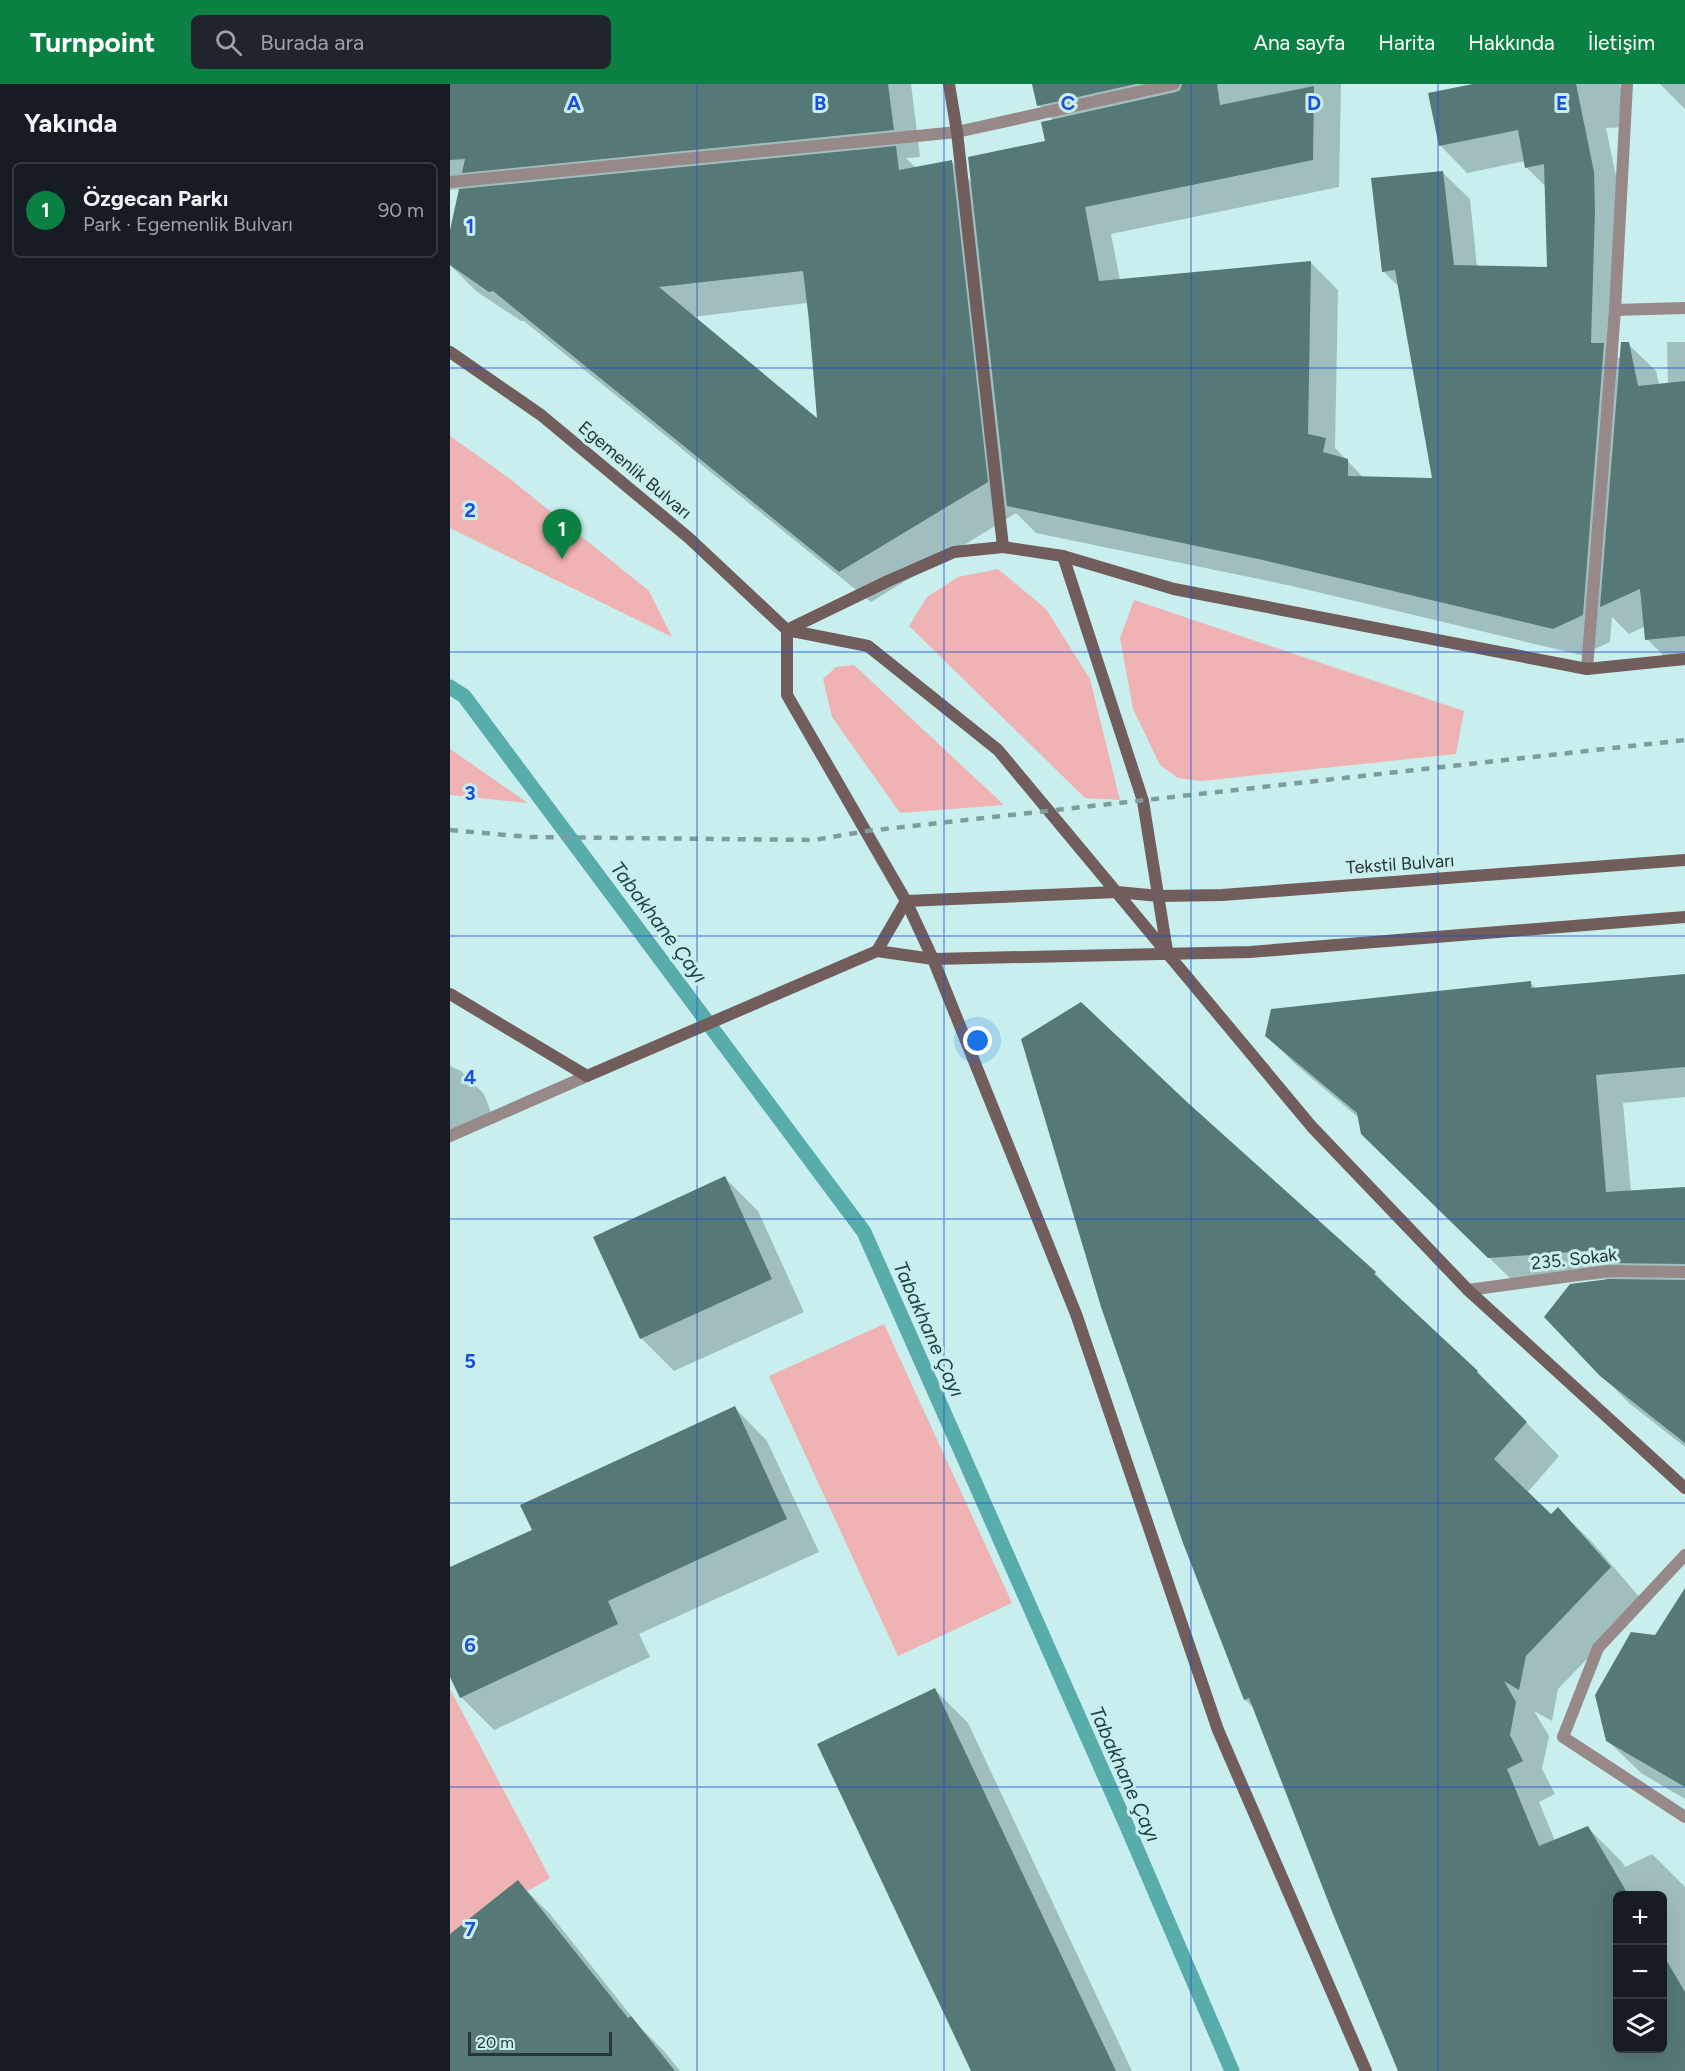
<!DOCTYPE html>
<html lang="tr">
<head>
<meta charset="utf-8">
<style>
	:root { --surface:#171b24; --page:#20242c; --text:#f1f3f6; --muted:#9ea1a6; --line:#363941; --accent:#0b8043 }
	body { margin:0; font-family:Figtree,sans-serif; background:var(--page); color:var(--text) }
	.controls { position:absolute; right:18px; bottom:18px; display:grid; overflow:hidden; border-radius:9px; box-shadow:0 6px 24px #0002 }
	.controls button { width:54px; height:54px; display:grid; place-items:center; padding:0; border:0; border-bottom:2px solid var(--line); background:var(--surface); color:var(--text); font:30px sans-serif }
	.scale { position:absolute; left:18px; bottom:15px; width:144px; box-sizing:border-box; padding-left:6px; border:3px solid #263535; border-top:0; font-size:16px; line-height:21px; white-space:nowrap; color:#263535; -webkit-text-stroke:4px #c8eeee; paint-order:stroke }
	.you { position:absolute; left:528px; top:957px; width:21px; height:21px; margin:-15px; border:4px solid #fff; border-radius:50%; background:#1a73e8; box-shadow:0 0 0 9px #1a73e833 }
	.badge { display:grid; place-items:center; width:39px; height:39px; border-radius:50%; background:var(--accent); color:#fff; font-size:20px; font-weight:700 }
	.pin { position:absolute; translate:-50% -50px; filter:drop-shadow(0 2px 3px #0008) }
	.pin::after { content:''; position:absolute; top:32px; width:21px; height:18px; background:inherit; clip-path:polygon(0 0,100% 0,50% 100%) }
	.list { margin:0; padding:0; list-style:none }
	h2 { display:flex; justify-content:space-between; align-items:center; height:78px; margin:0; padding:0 24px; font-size:26px }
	h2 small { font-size:20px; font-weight:400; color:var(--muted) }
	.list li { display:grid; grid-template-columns:39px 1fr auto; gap:18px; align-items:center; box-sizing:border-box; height:96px; margin:0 12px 12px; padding:0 12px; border:2px solid var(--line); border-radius:9px }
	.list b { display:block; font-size:22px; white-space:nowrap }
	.list p { margin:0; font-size:20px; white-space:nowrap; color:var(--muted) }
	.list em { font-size:20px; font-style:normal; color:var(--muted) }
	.icon { flex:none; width:33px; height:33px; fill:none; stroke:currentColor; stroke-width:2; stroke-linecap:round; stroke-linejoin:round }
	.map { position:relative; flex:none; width:1235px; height:1987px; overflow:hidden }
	header { display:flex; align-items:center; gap:36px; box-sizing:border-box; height:84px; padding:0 30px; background:var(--accent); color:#fff }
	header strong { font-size:28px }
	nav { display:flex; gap:33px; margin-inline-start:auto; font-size:21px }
	.search { width:420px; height:54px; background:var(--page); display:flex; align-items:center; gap:15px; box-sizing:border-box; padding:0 21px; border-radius:9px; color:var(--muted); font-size:22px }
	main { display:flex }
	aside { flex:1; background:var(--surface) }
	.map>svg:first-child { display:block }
	.park { fill:#f0b3b3 }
	.shadow { fill:#0003; fill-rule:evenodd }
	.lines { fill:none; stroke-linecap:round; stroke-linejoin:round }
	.stream { stroke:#58acac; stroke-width:15 }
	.building { fill:#567978; fill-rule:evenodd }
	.street { stroke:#988989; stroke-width:12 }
	.secondary { stroke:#725d5d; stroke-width:12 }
	.rail { stroke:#7f9b9b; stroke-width:4.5; stroke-dasharray:8 8; stroke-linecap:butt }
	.grid { fill:none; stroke:#1d4ed8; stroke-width:1.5; stroke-opacity:0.55 }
	.labels { text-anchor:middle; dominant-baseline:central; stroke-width:6; stroke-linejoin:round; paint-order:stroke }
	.street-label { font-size:18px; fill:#263535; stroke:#c8eeee }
	.water-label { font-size:20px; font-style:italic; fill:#1c4444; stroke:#c8eeee }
	.grid-label { font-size:20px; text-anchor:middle; font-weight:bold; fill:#1d4ed8; stroke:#c8eeee; stroke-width:6; stroke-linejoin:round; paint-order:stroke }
</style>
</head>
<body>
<header>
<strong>Turnpoint</strong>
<div class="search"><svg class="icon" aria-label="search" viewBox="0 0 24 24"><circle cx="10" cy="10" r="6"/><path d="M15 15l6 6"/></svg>Burada ara</div>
<nav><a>Ana sayfa</a><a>Harita</a><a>Hakkında</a><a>İletişim</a></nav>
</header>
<main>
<aside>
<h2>Yakında<small></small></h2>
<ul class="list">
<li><span class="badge">1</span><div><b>Özgecan Parkı</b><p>Park · Egemenlik Bulvarı</p></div><em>90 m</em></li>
</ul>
</aside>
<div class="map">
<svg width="1235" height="1987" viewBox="0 0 1235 1987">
	<rect width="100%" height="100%" fill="#c8eeee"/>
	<!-- park -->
	<g class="park">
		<path d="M0 352 59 394 199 507 222 553 0 444Z"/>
		<path d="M548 485 596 525 640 595 670 716 635 714 459 542 477 513 508 493Z"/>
		<path d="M684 516 1014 627 1006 670 751 697 728 694 710 681 683 625 670 554Z"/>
		<path d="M404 581 554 721 450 729 382 633 373 595 386 583Z"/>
		<path d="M0 665 78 719 0 711Z"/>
		<path d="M434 1240 562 1519 448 1572 319 1292Z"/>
		<path d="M0 1605 100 1794 0 1853Z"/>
	</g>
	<!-- shadow -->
	<g class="shadow">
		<path d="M0 0H461L470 73 456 74 466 84 501 77 522 99 597 58 604 37 589 21 584 0H891L889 103 661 150 670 196 860 178 888 206 885 364 914 394 984 396 950 204 933 187 992 88 1020 115 1027 183 1098 185 1096 103 1076 83 1075 77 1017 89 990 61 1029 0H1170L1178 43 1156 44 1171 116 1168 274H1171L1178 260 1206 287 1209 301 1218 300 1217 258H1235V581L1224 582 1197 555 1196 542 1179 550 1162 533 1160 558 1131 571 842 502 586 449 566 429 421 518 74 237H71L26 207 0 181V153L10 105 0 106ZM357 219 369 337 243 233Z"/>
		<path d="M1210 0H1235V25Z"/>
		<path d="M1235 891V1013L1173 1019 1181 1108 1235 1104V1363L1179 1319 1151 1291 1156 1195 1067 1201 941 1078 909 1034 845 980 817 952 1080 898 1086 905Z"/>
		<path d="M0 982 11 987 34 1010 45 1039 0 1055Z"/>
		<path d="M736 1019 925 1189 957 1223 1027 1288 1109 1372 1077 1409 1101 1432 1108 1425 1141 1457 1193 1517 1108 1605 1102 1637 1084 1627 1099 1652 1092 1685 1105 1710 1089 1718 1105 1757 1138 1744 1171 1777 1175 1783 1202 1770 1235 1803V1987H961L805 1625 795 1616 735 1459ZM1168 1812H1212V1964H1168Z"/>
		<path d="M275 1094 308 1127 354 1228 224 1287 191 1254Z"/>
		<path d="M285 1324 317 1357 369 1468 189 1550 200 1573 44 1646 11 1613 0 1590V1485L84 1446Z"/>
		<path d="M1235 1507V1715L1191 1689 1157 1656 1206 1553Z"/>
		<path d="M485 1606 518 1639 682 1987H522Z"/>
		<path d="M68 1798 100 1830 190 1943 214 1967 230 1987H4L0 1982V1851Z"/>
	</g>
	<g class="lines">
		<!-- stream -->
		<path class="stream" d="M0 603 14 612 414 1148 676 1740 782 1987"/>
	</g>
	<!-- building -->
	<g class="building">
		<path d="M0 0H438L444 46 12 89 15 75 0 76Z"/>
		<path d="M582 0H686L587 22Z"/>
		<path d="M732 0H767L770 21 864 2 863 76 635 123 649 197 861 177 858 350 876 354 873 368 898 375V392L982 394 945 186 932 188 921 94 993 87 1004 181 1097 183 1094 80 1075 84 1068 46 989 62 978 9 1023 0H1126L1144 88 1145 127 1141 259H1154L1133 531 1103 545 813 476 557 422 518 73 595 57 591 38 726 8 730 6Z"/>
		<path d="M446 62 449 86 502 76 538 398 389 488 43 207 39 208 0 181V146L9 105ZM353 187 359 236 367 334 209 203Z"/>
		<path d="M1171 258H1179L1188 302 1235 297V552L1195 556 1190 505 1150 523Z"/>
		<path d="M1235 890V983L1146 991 1156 1108 1235 1103V1180L1158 1179 1135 1182 1148 1166 1038 1174 911 1050 907 1029 815 952 821 925 1081 897V904Z"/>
		<path d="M631 918 737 1018 926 1188 924 1190 1028 1287 1027 1288 1077 1338 1044 1375 1101 1430 1108 1423 1161 1483 1076 1572 1069 1606 1054 1597 1066 1618 1060 1651 1073 1677 1057 1685 1089 1762 1138 1742 1179 1812H1167V1965H1212V1869L1235 1908V1987H948L883 1830 799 1614 794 1616 733 1459 651 1223 571 955Z"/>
		<path d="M275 1092 322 1195 190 1255 143 1153Z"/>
		<path d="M1159 1195 1235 1196V1359L1150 1292 1094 1233 1120 1200Z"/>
		<path d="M285 1322 337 1435 158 1517 168 1540 10 1614 0 1593V1483L82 1446 70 1421Z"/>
		<path d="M1235 1504V1703L1156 1657 1145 1611 1181 1548 1205 1551Z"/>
		<path d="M485 1604 639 1930 666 1987H521L367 1660Z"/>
		<path d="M68 1796 178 1934 181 1932 225 1987H0V1850Z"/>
	</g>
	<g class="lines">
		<!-- street -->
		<g class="street">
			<path d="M0 98 507 48 724 0"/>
			<path d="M1165 226 1235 224"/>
			<path d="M1137 585 1165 226 1177 0"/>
			<path d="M0 1052 137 992"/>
			<path d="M1018 1206 1158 1187 1235 1188"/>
			<path d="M1235 1471 1148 1564 1113 1653 1235 1733"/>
		</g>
		<!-- secondary -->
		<g class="secondary">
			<path d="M499 0 507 48 553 463"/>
			<path d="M0 268 91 331 239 454 337 546"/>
			<path d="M613 472 693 717 717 867"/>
			<path d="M337 546V611L456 817 483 875 626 1230 768 1646 916 1987"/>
			<path d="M337 546 418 562 548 666 862 1043 1018 1206 1235 1404"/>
			<path d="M337 546 438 497 504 468 553 463 613 472 724 505 1137 585 1235 575"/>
			<path d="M456 817 667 808 709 812 772 811 1235 776"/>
			<path d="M427 867 456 817"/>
			<path d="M0 910 137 992 427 867 483 875 800 868 1235 833"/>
		</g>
		<!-- rail -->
		<path class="rail" d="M0 746 79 753 364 756 417 747 1235 656"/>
	</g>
	<!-- grid -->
	<path class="grid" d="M247 0V1987M494 0V1987M741 0V1987M988 0V1987M0 284H1235M0 568H1235M0 852H1235M0 1135H1235M0 1419H1235M0 1703H1235"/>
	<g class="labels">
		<!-- street labels -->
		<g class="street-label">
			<text transform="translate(185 386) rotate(40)">Egemenlik Bulvarı</text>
			<text transform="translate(950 780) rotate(-4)">Tekstil Bulvarı</text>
			<text transform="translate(1124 1175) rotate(-6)">235. Sokak</text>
		</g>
		<!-- water labels -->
		<g class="water-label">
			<text transform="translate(209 838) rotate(53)">Tabakhane Çayı</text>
			<text transform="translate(479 1245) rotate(66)">Tabakhane Çayı</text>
			<text transform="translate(675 1690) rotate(66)">Tabakhane Çayı</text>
		</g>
	</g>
	<g class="grid-label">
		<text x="124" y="26">A</text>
		<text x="370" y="26">B</text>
		<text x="618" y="26">C</text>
		<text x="864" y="26">D</text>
		<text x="1112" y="26">E</text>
		<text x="20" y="149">1</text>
		<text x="20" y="433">2</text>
		<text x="20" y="716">3</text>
		<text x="20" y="1000">4</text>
		<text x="20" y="1284">5</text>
		<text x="20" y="1568">6</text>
		<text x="20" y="1852">7</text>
	</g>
</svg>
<div class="controls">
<button>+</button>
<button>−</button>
<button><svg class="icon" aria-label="layers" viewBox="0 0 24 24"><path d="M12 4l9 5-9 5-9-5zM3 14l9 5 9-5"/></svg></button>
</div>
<div class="scale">20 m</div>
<div class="you"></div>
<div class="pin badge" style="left:112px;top:475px">1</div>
</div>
</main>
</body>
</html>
